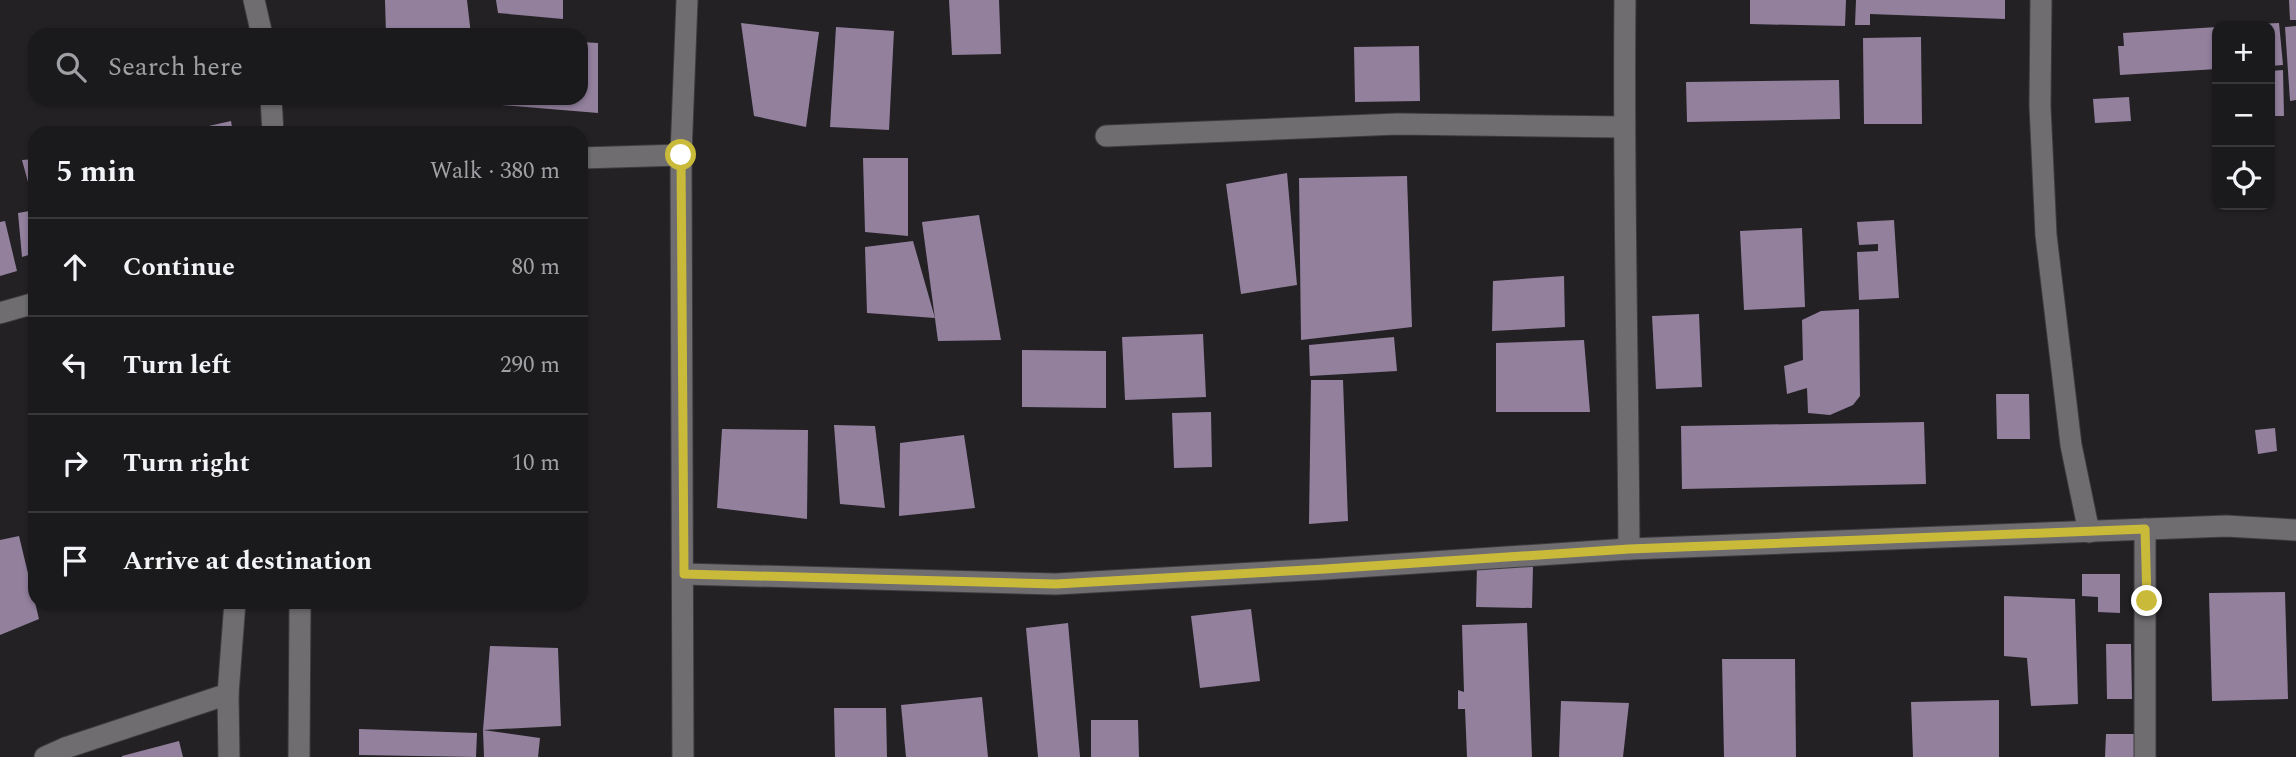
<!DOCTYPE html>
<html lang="en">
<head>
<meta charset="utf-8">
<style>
	:root { --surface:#1a191b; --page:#272628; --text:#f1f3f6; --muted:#9fa0a3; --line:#38383a }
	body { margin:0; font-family:Spectral,serif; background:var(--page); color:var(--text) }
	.controls { position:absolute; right:21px; top:21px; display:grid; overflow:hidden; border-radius:14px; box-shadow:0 2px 5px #0004 }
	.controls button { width:63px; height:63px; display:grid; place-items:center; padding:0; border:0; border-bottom:2px solid var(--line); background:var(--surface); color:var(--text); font:35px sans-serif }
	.stop { position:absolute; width:21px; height:21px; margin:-16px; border:5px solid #c9ba3a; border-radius:50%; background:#fff }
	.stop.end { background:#c9ba3a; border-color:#fff; box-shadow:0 2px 7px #0008 }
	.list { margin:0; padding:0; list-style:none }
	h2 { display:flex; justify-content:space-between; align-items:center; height:91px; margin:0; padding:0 28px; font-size:30px }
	h2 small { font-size:23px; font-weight:400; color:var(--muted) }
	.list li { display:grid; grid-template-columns:46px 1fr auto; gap:21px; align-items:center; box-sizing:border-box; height:98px; padding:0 28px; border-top:2px solid var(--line) }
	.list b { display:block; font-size:26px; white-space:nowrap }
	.list em { font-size:23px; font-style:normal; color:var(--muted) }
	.icon { flex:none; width:38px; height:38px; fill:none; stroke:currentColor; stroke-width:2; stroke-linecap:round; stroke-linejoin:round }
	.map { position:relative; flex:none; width:2296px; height:757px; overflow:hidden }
	.search { position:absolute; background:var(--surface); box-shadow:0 2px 5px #0004; left:28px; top:28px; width:560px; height:77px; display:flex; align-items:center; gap:18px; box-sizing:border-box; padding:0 24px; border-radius:21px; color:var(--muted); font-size:26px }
	.panel { position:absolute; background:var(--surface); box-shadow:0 2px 5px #0004; left:28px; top:126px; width:560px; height:483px; border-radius:21px }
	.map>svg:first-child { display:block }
	.building { fill:#92809d }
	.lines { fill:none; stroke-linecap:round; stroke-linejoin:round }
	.minor-casing { stroke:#3d3b3e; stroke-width:23 }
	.minor { stroke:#6f6d70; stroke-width:21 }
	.route { stroke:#c9ba3a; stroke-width:9 }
</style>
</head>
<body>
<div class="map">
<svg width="2296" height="757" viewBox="0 0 2296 757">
	<rect width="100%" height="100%" fill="#232124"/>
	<!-- building -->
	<g class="building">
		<path d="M385 0H467L471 35H386Z"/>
		<path d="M496 0H563V19L498 13Z"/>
		<path d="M949 0H999L1001 54 952 55Z"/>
		<path d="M1750 0H1846L1845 26 1750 24Z"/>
		<path d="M1856 0H2005V19L1870 14V25H1855Z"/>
		<path d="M2289 0H2296V20H2290Z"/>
		<path d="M741 23 819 32 806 127 754 116Z"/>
		<path d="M2279 23 2283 65 2270 66V26H2257V24Z"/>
		<path d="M2296 26V100L2290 101 2285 27Z"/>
		<path d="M836 27 894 31 889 130 830 127Z"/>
		<path d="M2217 27V69L2120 75 2118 46H2124L2123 33Z"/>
		<path d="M1921 37 1922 124H1864L1863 38Z"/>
		<path d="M581 42 598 43V113L490 104 491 98H581Z"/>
		<path d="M1419 46 1420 101 1355 102 1354 47Z"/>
		<path d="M2283 70 2284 116H2270V71Z"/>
		<path d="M1839 80 1840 119 1687 122 1686 82Z"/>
		<path d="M2129 97 2131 121 2095 123 2093 99Z"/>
		<path d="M231 121 233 133H182V132Z"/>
		<path d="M863 158H908V236L865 232Z"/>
		<path d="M35 159V204H34L22 160Z"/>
		<path d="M1287 173 1297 285 1241 294 1226 184Z"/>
		<path d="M1407 176 1412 327 1301 340 1299 178Z"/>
		<path d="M35 210V253L22 257 18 213Z"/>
		<path d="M979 215 1001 340 938 341 922 222Z"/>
		<path d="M1894 220 1899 298 1859 300 1857 252 1878 251V244L1859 245 1857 222Z"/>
		<path d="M5 221 17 271 0 276V222Z"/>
		<path d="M1802 228 1805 307 1744 310 1740 231Z"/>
		<path d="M913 241 935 318 867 313 865 247Z"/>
		<path d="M1564 276 1565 327 1492 331 1493 281Z"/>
		<path d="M1859 309 1860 396 1853 405 1830 415 1808 413 1807 388 1787 394 1784 366 1803 360 1802 320 1821 311Z"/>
		<path d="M1699 314 1702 387 1656 389 1652 316Z"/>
		<path d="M1203 334 1206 397 1125 400 1122 337Z"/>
		<path d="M1394 337 1397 371 1310 376 1309 345Z"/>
		<path d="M1584 340 1590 412H1496V343Z"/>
		<path d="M1022 350 1106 351V408L1022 407Z"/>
		<path d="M1311 380H1343L1348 521 1309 524Z"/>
		<path d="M1996 394H2029L2030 439H1997Z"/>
		<path d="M1211 412 1212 467 1174 468 1172 413Z"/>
		<path d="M1924 422 1926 484 1682 489 1681 426Z"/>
		<path d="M834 425 875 426 885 508 840 504Z"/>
		<path d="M2275 428 2277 451 2258 454 2255 430Z"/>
		<path d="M722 429 808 430 807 519 717 508Z"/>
		<path d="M964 435 975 508 899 516 900 443Z"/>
		<path d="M19 536 39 619 0 635V540Z"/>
		<path d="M1477 564 1533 565 1532 608 1476 607Z"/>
		<path d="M2082 574H2120V613L2098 612V597L2082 596Z"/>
		<path d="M2285 592 2288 699 2212 701 2209 593Z"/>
		<path d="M2004 596 2075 599 2078 704 2031 706 2027 658 2004 656Z"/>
		<path d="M1251 609 1260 681 1200 688 1191 616Z"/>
		<path d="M1068 623 1080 757H1038L1026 628Z"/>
		<path d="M1527 623 1532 757H1467L1465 709H1458V690L1464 692 1462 625Z"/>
		<path d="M2106 644H2131L2132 699H2107Z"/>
		<path d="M490 646 558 648 561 726 483 730Z"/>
		<path d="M1722 659H1795L1796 757H1724Z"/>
		<path d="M982 697 988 757H906L901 705Z"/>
		<path d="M1999 700V757H1913L1911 702Z"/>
		<path d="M1561 701 1629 703 1623 757H1559Z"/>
		<path d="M834 708H886L887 757H835Z"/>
		<path d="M1091 720H1138L1139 757H1091Z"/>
		<path d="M359 729 477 733 476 757 359 755Z"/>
		<path d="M483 730 540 738 538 757H484Z"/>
		<path d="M2106 734H2134V757H2105Z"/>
		<path d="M179 741 183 757H122V756Z"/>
	</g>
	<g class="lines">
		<!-- minor casing -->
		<g class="minor-casing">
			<g id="minor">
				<path d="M254 0 262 35"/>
				<path d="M1625 0C1623 183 1628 366 1629 549"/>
				<path d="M2041 0 2040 106 2046 235 2071 445 2089 532"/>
				<path d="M271 98 273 133"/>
				<path d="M1106 136 1397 124 1623 127"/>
				<path d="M581 158 681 155"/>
				<path d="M0 313 35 303"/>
				<path d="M684 574 1056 584 1325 569 1629 549 2226 526 2296 530"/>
				<path d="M45 757 65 748 228 694"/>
				<path d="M229 757 228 694 235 602"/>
				<path d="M299 757 300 602"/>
				<path d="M683 757 681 155 687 0"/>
				<path d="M2145 757V529"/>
			</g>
		</g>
		<!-- minor -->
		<use href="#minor" class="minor"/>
	</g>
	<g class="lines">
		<!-- route -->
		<path class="route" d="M681 155 684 574 1056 584 1325 569 1629 549 2145 529 2147 601"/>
	</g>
</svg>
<div class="controls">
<button>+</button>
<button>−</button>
<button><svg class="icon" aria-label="locate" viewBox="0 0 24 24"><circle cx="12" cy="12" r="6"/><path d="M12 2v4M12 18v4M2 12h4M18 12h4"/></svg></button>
</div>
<div class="stop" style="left:681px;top:155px"></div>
<div class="stop end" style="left:2147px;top:601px"></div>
<div class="search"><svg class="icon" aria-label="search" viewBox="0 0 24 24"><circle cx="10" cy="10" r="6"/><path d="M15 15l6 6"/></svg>Search here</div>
<section class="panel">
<h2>5 min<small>Walk · 380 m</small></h2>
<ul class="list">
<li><svg class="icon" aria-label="ahead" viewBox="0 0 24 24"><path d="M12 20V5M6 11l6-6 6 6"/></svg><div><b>Continue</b></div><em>80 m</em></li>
<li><svg class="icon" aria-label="left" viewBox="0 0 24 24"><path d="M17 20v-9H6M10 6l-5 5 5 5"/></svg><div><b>Turn left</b></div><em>290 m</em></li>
<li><svg class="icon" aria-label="right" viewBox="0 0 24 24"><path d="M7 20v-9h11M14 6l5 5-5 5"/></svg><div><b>Turn right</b></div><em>10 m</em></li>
<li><svg class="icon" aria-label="arrive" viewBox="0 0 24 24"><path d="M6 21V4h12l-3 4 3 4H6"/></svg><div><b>Arrive at destination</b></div></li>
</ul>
</section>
</div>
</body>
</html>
